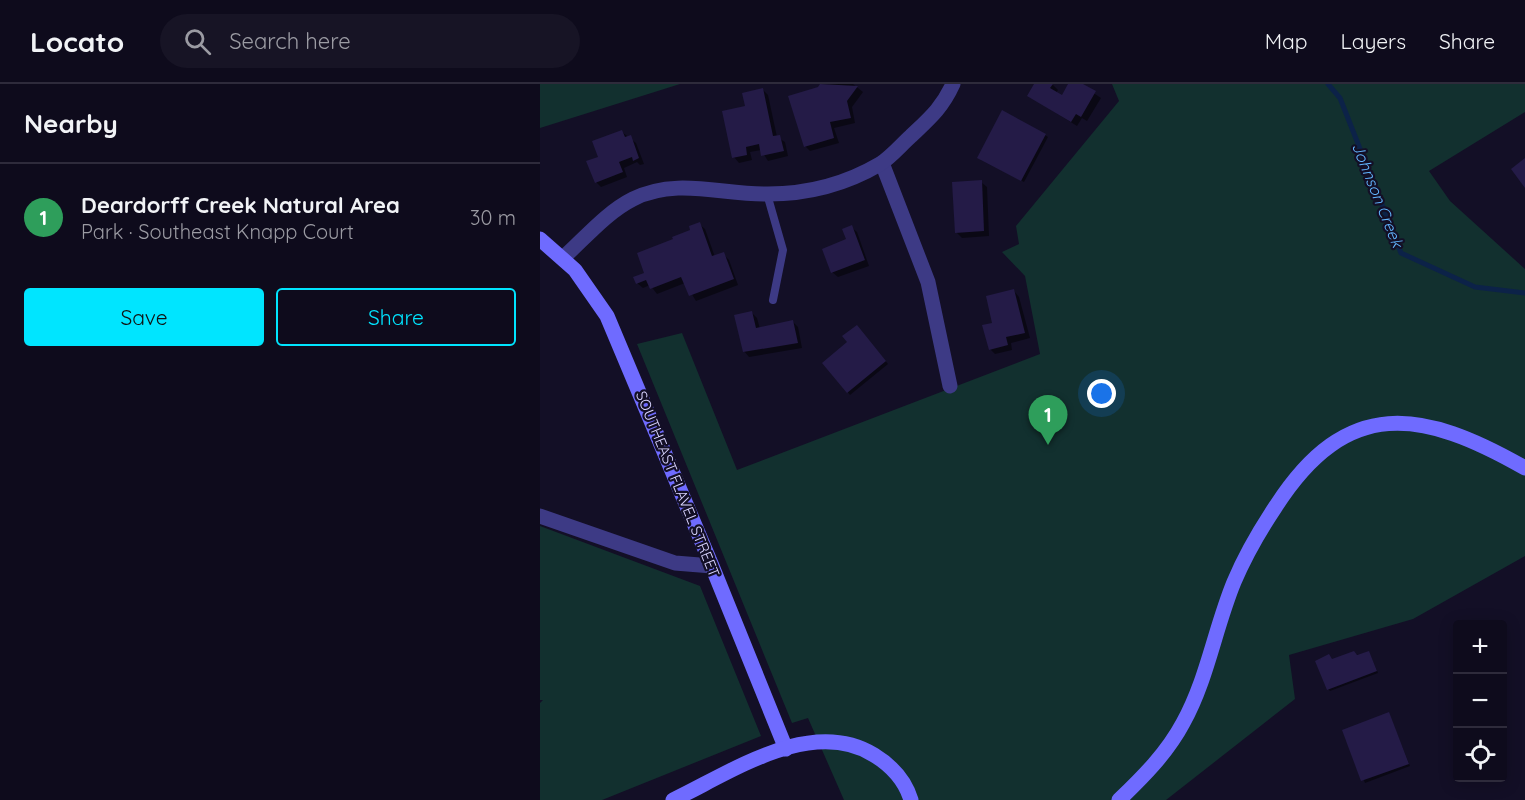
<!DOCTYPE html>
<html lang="en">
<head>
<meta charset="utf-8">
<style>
	:root { --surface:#0e0b1c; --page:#171425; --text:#f1f3f6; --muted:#9b9ba3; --line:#2e2b3b; --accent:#00e5ff }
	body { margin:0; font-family:Quicksand,sans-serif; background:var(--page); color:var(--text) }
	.controls { position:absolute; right:18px; bottom:18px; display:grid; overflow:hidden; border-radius:6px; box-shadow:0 3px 15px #0003 }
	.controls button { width:54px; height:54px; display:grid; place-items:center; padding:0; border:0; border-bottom:2px solid var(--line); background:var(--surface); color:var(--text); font:30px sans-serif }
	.you { position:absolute; left:562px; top:310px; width:21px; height:21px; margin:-15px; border:4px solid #fff; border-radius:50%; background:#1a73e8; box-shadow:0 0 0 9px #1a73e833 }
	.badge { display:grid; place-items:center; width:39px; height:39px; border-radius:50%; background:var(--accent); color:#fff; font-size:20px; font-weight:700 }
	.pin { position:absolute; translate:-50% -50px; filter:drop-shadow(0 2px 3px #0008) }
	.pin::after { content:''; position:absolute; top:32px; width:21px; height:18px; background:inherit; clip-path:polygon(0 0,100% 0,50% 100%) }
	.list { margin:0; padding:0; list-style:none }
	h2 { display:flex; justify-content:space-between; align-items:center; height:78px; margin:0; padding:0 24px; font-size:26px }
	h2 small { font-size:20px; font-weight:400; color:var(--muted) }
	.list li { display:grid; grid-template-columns:39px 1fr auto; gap:18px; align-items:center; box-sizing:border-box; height:108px; padding:0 24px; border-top:2px solid var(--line) }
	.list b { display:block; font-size:22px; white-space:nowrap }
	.list p { margin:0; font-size:20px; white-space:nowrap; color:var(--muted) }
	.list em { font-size:20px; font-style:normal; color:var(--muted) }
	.actions { display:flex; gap:12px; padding:18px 24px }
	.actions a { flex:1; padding:14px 0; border:2px solid var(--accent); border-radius:6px; text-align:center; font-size:21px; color:var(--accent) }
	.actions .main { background:var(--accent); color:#111 }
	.icon { flex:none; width:33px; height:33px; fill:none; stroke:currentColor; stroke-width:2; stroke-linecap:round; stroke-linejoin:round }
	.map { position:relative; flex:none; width:985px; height:716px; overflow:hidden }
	header { display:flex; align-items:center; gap:36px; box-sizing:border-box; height:84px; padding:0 30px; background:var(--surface); border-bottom:2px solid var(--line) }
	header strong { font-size:28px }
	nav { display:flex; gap:33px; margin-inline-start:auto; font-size:21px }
	.search { width:420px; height:54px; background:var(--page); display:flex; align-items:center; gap:15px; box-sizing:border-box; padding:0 21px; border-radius:33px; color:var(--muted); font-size:22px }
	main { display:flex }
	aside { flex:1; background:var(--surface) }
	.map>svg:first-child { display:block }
	.green { fill:#12302f }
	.shadow { fill:#0007 }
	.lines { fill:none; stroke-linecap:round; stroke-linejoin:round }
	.stream { stroke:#0c2248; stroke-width:5 }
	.building { fill:#241b47 }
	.lane { stroke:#3d3a85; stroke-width:8 }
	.street { stroke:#3d3a85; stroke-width:15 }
	.secondary { stroke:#6f6bff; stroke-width:15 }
	.labels { text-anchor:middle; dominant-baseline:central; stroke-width:4.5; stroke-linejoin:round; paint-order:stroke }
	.street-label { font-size:15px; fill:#d9d4ff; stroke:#130f26 }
	.water-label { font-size:16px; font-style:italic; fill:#62b6ff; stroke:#130f26 }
</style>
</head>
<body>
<header>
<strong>Locato</strong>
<div class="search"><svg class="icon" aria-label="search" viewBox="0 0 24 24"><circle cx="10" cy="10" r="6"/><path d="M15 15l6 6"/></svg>Search here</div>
<nav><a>Map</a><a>Layers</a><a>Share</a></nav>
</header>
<main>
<aside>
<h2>Nearby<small></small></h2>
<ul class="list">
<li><span class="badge" style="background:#2e9e5b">1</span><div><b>Deardorff Creek Natural Area</b><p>Park · Southeast Knapp Court</p></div><em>30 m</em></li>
</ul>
<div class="actions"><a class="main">Save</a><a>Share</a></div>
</aside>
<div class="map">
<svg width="985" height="716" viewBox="0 0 985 716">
	<rect width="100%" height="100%" fill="#130f26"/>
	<!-- green -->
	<g class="green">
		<path d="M0 0H140L0 44Z"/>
		<path d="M572 0H985V28L889 87 910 117 985 185V472L873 535 749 571 755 615 626 716H304L268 634 252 639 97 260 142 249 197 386 500 270 485 192 462 168 479 160 476 142 579 17Z"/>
		<path d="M0 442 160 502 221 652 62 716H0V619L3 616H0Z"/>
	</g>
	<!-- shadow -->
	<g class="shadow">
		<path d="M282 0H313L323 8 312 23 315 39 294 44 299 59 270 67 265 62 279 5Z"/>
		<path d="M496 0H512L518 6 516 9 523 13 530 0H540L561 14 547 37 542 34 537 42 489 12Z"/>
		<path d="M223 6 228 11 237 53 245 58 248 72 228 77 221 66 210 68 212 76 199 79 194 73 207 23Z"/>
		<path d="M82 48 96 59 104 80 100 81 97 78 84 84 87 93 61 103 56 98 60 74Z"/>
		<path d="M505 51 508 53 484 98 441 76Z"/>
		<path d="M441 98 447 103 449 152 422 154 416 148Z"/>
		<path d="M159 140 165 145 175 173 183 170 189 176 198 201 156 217 145 199 117 210 110 201 103 204 97 199Z"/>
		<path d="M311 143 317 148 329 182 298 193 292 188 308 156Z"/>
		<path d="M474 207 479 213 490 254 471 259 472 266 455 270 450 265 454 240Z"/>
		<path d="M212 229 217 234 220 245 252 237 258 243 262 264 209 273 204 267Z"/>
		<path d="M317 243 348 280 310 311 284 279 309 258Z"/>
		<path d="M829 568 838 589 790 607 788 605 793 576Z"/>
		<path d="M849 630 870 682 825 699 804 646Z"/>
	</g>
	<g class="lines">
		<!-- stream -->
		<path class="stream" d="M788 0 800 14 861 169 935 203 985 209"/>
	</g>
	<!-- building -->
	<g class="building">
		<path d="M280 0 318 2 307 17 311 34 290 38 294 54 264 63 248 12 278 3Z"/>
		<path d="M494 0H513L510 4 522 11 528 0H543L556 7 541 33 536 30 531 38 487 12Z"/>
		<path d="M223 4 233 52 240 51 244 67 221 72 219 60 206 63 207 71 192 74 182 27 205 22 202 9Z"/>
		<path d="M462 26 506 50 481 97 437 74Z"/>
		<path d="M82 46 85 53 91 51 99 74 93 77 92 73 79 78 83 88 55 99 46 77 58 73 52 57Z"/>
		<path d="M985 74V104L971 85Z"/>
		<path d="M442 96 444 147 415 149 412 98Z"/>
		<path d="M160 138 172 172 184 168 194 195 149 212 141 193 110 205 106 196 96 200 93 193 104 189 97 169 133 155 132 153 150 146 149 142Z"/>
		<path d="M312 141 325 176 291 189 282 165 306 155 302 145Z"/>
		<path d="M474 205 485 249 466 253 468 261 449 266 442 241 452 239 446 212Z"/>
		<path d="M212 227 216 244 253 236 258 259 203 268 194 231Z"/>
		<path d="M317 241 346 277 307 309 282 279 307 258 302 252Z"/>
		<path d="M814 567 817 571 829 567 837 587 787 606 775 577 789 570 792 575Z"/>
		<path d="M849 628 869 680 821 697 802 646Z"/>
	</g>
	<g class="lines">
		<!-- lane -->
		<path class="lane" d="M227 110 243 166 233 216"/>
		<!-- street -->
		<g class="street">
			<path d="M342 79 388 198 410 302"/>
			<path d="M24 173C45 154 67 128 93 115 137 93 182 111 228 110 268 110 306 100 340 80 351 73 361 61 371 52 390 34 402 24 413 0"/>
			<path d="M0 432 135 479 172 482"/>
		</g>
		<!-- secondary -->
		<g class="secondary">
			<path d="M0 155 35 186 67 232 172 482 246 665"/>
			<path d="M133 716C190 689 271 632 334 671 352 682 365 696 371 716"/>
			<path d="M579 716C603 693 627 669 643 639 667 596 675 544 694 498 705 472 720 446 736 422 807 312 882 325 985 384"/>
		</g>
	</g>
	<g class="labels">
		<!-- street labels -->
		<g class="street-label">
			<text transform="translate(138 400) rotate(68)">SOUTHEAST FLAVEL STREET</text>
		</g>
		<!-- water labels -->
		<g class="water-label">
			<text transform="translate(838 111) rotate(68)">Johnson Creek</text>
		</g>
	</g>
</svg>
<div class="controls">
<button>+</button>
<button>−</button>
<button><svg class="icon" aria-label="locate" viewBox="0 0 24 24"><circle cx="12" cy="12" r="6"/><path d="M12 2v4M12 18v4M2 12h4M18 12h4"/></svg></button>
</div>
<div class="you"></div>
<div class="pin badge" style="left:508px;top:361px;background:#2e9e5b">1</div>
</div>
</main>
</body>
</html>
